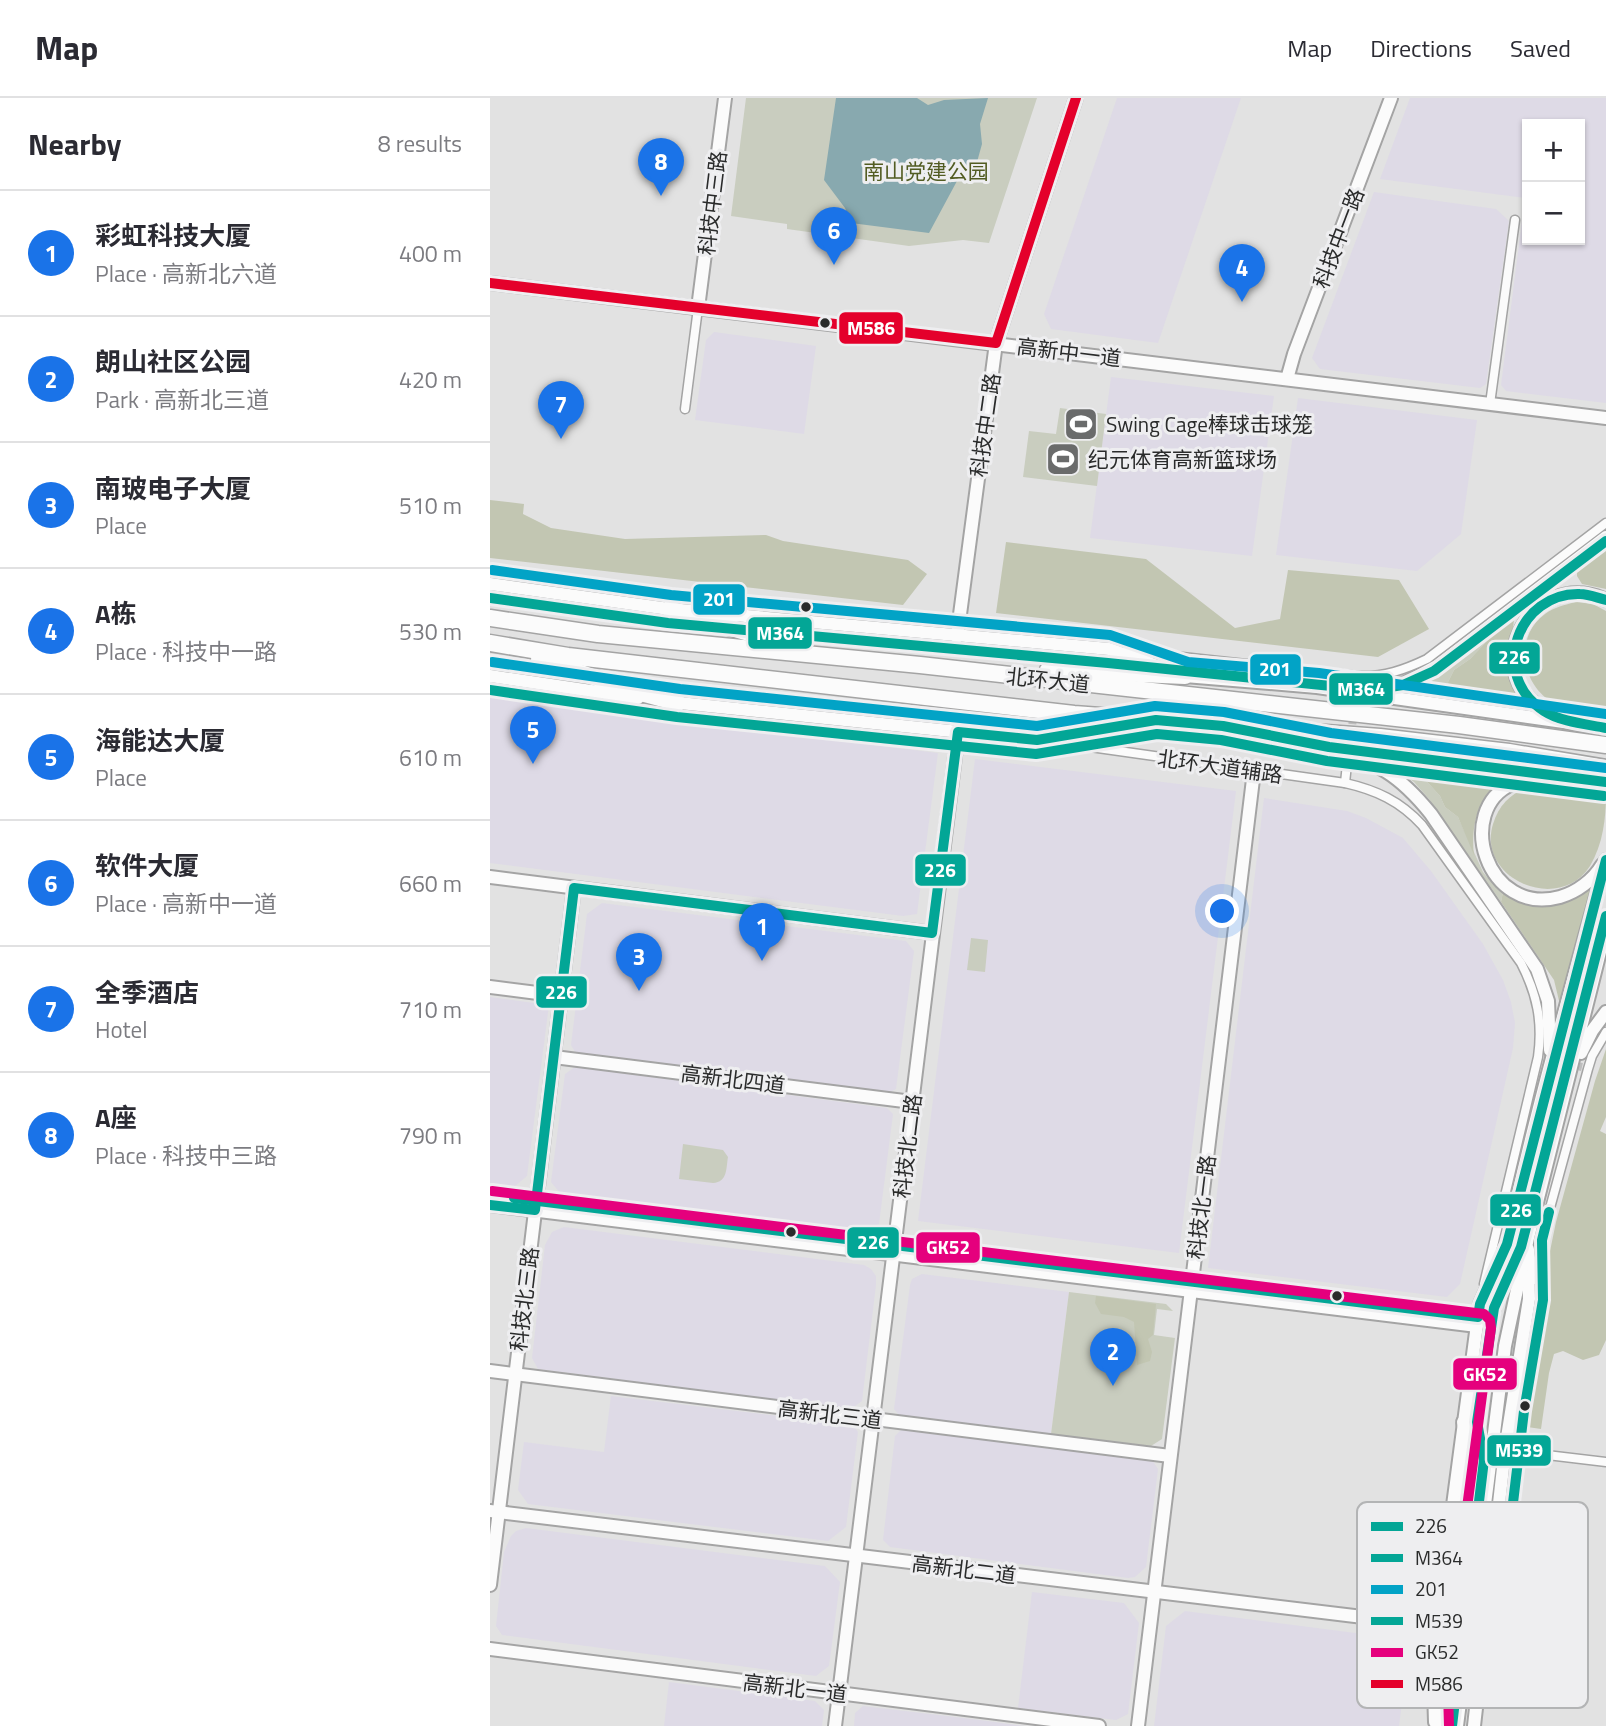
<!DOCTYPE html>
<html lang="en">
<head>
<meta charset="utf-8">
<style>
	:root { --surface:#fff; --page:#f7f7f7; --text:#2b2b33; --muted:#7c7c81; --line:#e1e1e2; --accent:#1a73e8 }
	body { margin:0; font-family:"Titillium Web","Noto Sans SC",sans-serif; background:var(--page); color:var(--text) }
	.controls { position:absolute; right:21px; top:21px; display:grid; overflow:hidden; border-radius:0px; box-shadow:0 2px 5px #0004 }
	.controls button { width:63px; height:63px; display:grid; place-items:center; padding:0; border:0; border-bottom:2px solid var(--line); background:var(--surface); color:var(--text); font:35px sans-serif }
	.you { position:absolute; left:733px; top:814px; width:24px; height:24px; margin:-18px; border:5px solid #fff; border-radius:50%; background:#1a73e8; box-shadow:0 0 0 10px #1a73e833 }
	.badge { display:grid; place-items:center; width:46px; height:46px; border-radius:50%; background:var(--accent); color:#fff; font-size:23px; font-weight:700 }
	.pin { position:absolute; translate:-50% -58px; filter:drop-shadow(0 2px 4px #0008) }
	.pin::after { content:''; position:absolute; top:37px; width:24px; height:21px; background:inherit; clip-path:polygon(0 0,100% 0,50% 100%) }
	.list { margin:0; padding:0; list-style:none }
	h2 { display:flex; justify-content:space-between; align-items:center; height:91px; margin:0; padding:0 28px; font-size:30px }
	h2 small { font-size:23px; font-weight:400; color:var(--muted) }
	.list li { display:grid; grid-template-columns:46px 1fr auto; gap:21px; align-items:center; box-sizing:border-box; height:126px; padding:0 28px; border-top:2px solid var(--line) }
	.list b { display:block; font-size:26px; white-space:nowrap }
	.list p { margin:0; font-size:23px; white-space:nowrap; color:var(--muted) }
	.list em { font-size:23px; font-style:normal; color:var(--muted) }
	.map { position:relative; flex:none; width:1116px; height:1628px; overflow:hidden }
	header { display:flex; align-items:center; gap:42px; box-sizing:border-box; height:98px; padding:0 35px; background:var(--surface); border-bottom:2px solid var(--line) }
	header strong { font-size:33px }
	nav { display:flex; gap:38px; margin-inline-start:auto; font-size:24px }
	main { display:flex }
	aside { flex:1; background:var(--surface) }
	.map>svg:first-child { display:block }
	.industrial { fill:#dedae6; fill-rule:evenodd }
	.green { fill:#c9cdbf }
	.forest { fill:#c2c6b2 }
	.water { fill:#88a9af }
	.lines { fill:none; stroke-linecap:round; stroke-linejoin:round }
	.street-tunnel { stroke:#bdbdbd; stroke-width:8; stroke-dasharray:8 4; stroke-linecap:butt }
	.street-casing { stroke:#a4a4a4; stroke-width:11 }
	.secondary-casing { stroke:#a4a4a4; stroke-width:16 }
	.primary-casing { stroke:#a4a4a4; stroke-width:16 }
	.highway-casing { stroke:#a4a4a4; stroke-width:19 }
	.street { stroke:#fbfbfb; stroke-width:8 }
	.secondary { stroke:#fbfbfb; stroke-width:12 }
	.primary { stroke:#fbfbfb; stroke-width:12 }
	.highway { stroke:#fbfbfb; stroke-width:16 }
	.bus-1-casing { stroke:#eeeef0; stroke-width:16 }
	.bus-2-casing { stroke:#eeeef0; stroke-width:16 }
	.bus-3-casing { stroke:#eeeef0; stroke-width:16 }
	.bus-4-casing { stroke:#eeeef0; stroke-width:16 }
	.bus-5-casing { stroke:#eeeef0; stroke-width:16 }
	.bus-6-casing { stroke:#eeeef0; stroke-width:16 }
	.bus-1 { stroke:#03a696; stroke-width:10 }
	.bus-2 { stroke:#03a696; stroke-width:10 }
	.bus-3 { stroke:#02a3c6; stroke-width:10 }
	.bus-4 { stroke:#03a696; stroke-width:10 }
	.bus-5 { stroke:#e5007d; stroke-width:10 }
	.bus-6 { stroke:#e4002b; stroke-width:10 }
	.bus-dot { fill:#2a2b2b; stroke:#eeeef0; stroke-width:2.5 }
	.labels { text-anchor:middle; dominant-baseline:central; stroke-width:6; stroke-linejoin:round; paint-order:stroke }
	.park-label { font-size:21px; fill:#525c22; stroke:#eeeef0 }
	.street-label { font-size:21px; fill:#2a2b2b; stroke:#eeeef0 }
	.poi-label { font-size:21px; fill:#2a2b2b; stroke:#eeeef0; text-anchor:start }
	.key { fill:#eeeef0; stroke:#b3b4b5; stroke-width:2 }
	.key-label { font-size:19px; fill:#2a2b2b }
	.line-badge { stroke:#eeeef0; stroke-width:2.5 }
	.badge-label { font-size:19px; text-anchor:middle; font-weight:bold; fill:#fff }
</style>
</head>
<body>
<header>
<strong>Map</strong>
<nav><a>Map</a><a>Directions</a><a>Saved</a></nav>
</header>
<main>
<aside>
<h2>Nearby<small>8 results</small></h2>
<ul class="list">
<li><span class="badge">1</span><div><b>彩虹科技大厦</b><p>Place · 高新北六道</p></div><em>400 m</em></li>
<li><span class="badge">2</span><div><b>朗山社区公园</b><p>Park · 高新北三道</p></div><em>420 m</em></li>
<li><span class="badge">3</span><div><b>南玻电子大厦</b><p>Place</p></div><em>510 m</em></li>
<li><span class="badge">4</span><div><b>A栋</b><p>Place · 科技中一路</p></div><em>530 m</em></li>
<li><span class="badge">5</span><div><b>海能达大厦</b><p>Place</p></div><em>610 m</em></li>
<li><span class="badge">6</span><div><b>软件大厦</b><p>Place · 高新中一道</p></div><em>660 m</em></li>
<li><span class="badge">7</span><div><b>全季酒店</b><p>Hotel</p></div><em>710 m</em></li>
<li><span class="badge">8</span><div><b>A座</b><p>Place · 科技中三路</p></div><em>790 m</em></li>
</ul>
</aside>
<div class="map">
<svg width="1116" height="1628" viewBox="0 0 1116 1628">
	<rect width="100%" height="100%" fill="#e2e2e2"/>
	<!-- industrial -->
	<g class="industrial">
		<path d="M627 0H751L668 245 561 231 554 216Z"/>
		<path d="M920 0H1116V305L1016 293 1011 287 1035 100 890 81ZM1037 26H1090V142H1037Z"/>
		<path d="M884 94 1006 111 1019 123 996 286 990 290 830 271 822 260Z"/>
		<path d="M224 234 326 248 314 336 205 322 216 242Z"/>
		<path d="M621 279 784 298 762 458 600 440Z"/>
		<path d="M808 300 987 322 971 436 927 473 786 457Z"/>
		<path d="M0 595 109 613 448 655 427 816 413 818 0 765Z"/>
		<path d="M485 661 746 693 689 1155 428 1123Z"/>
		<path d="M774 700 857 713 876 720 913 740 941 773 993 846 1013 882 1021 904 1025 925 1023 950 970 1186 957 1199 718 1170Z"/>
		<path d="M112 805 416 843 424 853 406 991 400 994 85 954 81 947 97 816Z"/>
		<path d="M0 899 59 907 37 1078 25 1088 0 1085Z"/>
		<path d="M85 969 397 1010 403 1016 389 1126 376 1135 70 1095 61 1084 75 976Z"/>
		<path d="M74 1129 374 1167 381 1171 386 1178V1187L372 1303 361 1311 48 1271 42 1260 55 1147 62 1134Z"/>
		<path d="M432 1176 579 1194 561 1336 409 1317 404 1311 420 1187 422 1181Z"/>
		<path d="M121 1298 363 1327 368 1334 356 1429 338 1443 38 1406 28 1392 34 1344 114 1354Z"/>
		<path d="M411 1332 662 1362 668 1371 656 1469 645 1479 638 1480 400 1449 393 1442 405 1338Z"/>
		<path d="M36 1430 335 1468 350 1484 339 1568 326 1578 12 1537 6 1528 14 1454 21 1438 26 1433Z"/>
		<path d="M542 1494 634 1505 649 1525 638 1616 626 1622 528 1610Z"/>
		<path d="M695 1513 920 1542 909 1628H664L676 1528Z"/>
		<path d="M179 1584 325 1603 334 1612 332 1628H174Z"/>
		<path d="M373 1608 490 1622 534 1628H364L365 1615Z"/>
	</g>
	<!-- green -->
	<g class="green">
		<path d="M256 0H547L499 145 473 142 419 148 297 131V126L241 118Z"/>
		<path d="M570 310 616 316 607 388 533 379 539 333 566 336Z"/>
		<path d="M1012 527 980 561 964 572 958 584 960 599 905 594C946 580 979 552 1012 527Z"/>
		<path d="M889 658 1023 676 1010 683 991 679 975 681 958 676H930L950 698 955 709 968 719 993 774 1001 784 1013 794 1011 804 939 701 924 684Z"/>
		<path d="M481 840 498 842 495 874 477 872Z"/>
		<path d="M193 1046 233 1052 238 1059C236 1070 238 1084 223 1085L189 1081Z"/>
		<path d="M579 1194 676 1206 683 1213 667 1211 664 1237 685 1240 672 1341 661 1348 561 1336Z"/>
	</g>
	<!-- forest -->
	<g class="forest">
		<path d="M0 402 34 406 33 416 61 430 135 441 276 437 293 443 418 462 437 476 413 507 0 460Z"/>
		<path d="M516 444 656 461 745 530 790 521 798 472 909 482 939 531 888 559 506 515Z"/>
		<path d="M1116 451V491L1092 486 1087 478V472Z"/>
		<path d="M1086 504 1103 506 1116 513V616C1099 613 1077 613 1062 604 1031 586 1024 538 1055 516 1065 509 1074 507 1086 504Z"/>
		<path d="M1024 519C1024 531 1020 540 1018 551 1013 577 1025 593 1041 610L960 599 958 584 964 572 980 561 1012 527Z"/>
		<path d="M939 673 975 681 991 679 1010 683C987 703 981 727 984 757L968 719 955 709 950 698 930 676Z"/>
		<path d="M1048 686H1066L1116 696C1116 720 1113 746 1100 768 1070 816 986 782 1003 726 1010 703 1025 692 1048 686Z"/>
		<path d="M1101 791V794L1071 911 1064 882 1011 804 1013 794C1054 817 1063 808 1101 791Z"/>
		<path d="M1116 951V1019L1110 1033 1116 1036V1242L1109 1257 1093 1262 1073 1253 1064 1256 1059 1275 1051 1331 1031 1328 1040 1250 1066 1124 1105 983Z"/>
		<path d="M606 1198 666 1206 663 1237 658 1241 662 1254 660 1263 647 1267 644 1224 634 1219 611 1216 605 1205Z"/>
	</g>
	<!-- water -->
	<path class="water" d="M346 0H427L438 7 454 2 498 0 490 26 492 46 487 64 483 71 467 83 439 135 361 125 355 110 334 82Z"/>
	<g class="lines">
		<!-- street-tunnel -->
		<g class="street-tunnel">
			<path d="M861 638 867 585"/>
			<path d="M1054 960 1092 969"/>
		</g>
		<!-- street casing -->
		<g class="street-casing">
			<g id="street">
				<path d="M1000 306 1025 122"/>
				<path d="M195 311 208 210"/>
				<path d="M637 553 868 578C894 579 914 572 937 561L1116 425"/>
				<path d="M558 643 855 685C886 692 910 703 932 727L1031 865C1047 896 1053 924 1048 959L994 1186"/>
				<path d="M855 685 857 666"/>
				<path d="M1043 1182 1057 1121 1098 971 1102 958 1116 934"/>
				<path d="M1015 1352 1116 1364"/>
			</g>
		</g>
		<!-- secondary casing -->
		<g class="secondary-casing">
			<g id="secondary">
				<path d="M0 185 1116 320"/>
				<path d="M208 210 235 0"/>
				<path d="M797 281 804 256 901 0"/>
				<path d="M467 539 506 245 586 0"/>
				<path d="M0 779 442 835"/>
				<path d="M0 889 71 898"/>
				<path d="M64 959 422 1004"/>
				<path d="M0 1097 988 1219"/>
				<path d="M0 1107 987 1228"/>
				<path d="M0 1273 680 1358"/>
				<path d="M0 1413 947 1528"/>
				<path d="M0 1487 84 790"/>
				<path d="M0 1551 609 1628"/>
				<path d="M945 1624 943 1558 988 1219 990 1206 1012 1157"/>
				<path d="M345 1628 468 634"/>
				<path d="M648 1628 764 673"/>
				<path d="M984 1628 1015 1352 1039 1201 1038 1151"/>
			</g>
		</g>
		<!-- primary casing -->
		<g class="primary-casing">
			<g id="primary">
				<path d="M0 486 179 511 619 551 695 578 827 589 1116 630"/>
				<path d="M0 578 148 600"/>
				<path d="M885 592 915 585 947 568 1116 439"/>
				<path d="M180 604 547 642 645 625"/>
				<path d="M1065 617C981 583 1038 467 1116 502"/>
				<path d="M774 637 839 649 1116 684"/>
				<path d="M839 649C888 666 908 675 941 716L1047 871 1058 903 1060 952"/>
				<path d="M1054 680C1043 681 1032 681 1022 686 964 712 996 819 1070 799 1087 794 1103 782 1112 767"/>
				<path d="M1091 955 1102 933 1116 914"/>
				<path d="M973 1324 978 1349"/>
				<path d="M982 1543 997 1503"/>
				<path d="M948 1628C965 1488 977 1347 1004 1209 1032 1060 1076 909 1116 762"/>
				<path d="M967 1628 1015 1248 1038 1140 1116 830"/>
			</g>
		</g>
		<!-- highway casing -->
		<g class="highway-casing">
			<g id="highway">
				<path d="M179 511 312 551"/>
				<path d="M0 520 108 536 430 567 969 627 1116 647"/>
				<path d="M0 545 78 558 584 616 890 639 1019 654 1116 670"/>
				<path d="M49 561 151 595 188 605"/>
				<path d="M558 572 695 578"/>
			</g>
		</g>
		<!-- street -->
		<use href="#street" class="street"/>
		<!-- secondary -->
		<use href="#secondary" class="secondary"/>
		<!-- primary -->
		<use href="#primary" class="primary"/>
		<!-- highway -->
		<use href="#highway" class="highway"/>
		<!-- bus-1 casing -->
		<g class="bus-1-casing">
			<g id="bus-1">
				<path d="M1116 502C1108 500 1098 496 1090 496 1029 494 997 576 1054 613 1071 624 1096 626 1116 630"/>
				<path d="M24 1100 988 1219 990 1206 1017 1146 1116 762"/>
				<path d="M0 1107 45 1112 84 790 442 835 468 634 547 642 666 622 733 628 839 649 1116 684"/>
			</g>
		</g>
		<!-- bus-2 casing -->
		<g class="bus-2-casing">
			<g id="bus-2">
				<path d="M0 500 178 525 618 565 880 592 913 587 944 573 1116 443"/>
				<path d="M0 592 187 619 546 656 667 636 731 642 837 663 1114 698"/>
			</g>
		</g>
		<!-- bus-3 casing -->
		<g class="bus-3-casing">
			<g id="bus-3">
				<path d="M2 472 181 497 620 537 698 564 829 575 1116 616"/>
				<path d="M2 564 190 591 547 628 665 608 734 614 841 635 1116 670"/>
			</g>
		</g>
		<!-- bus-4 casing -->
		<g class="bus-4-casing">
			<g id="bus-4">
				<path d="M986 1589 989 1566 1011 1505 1034 1313 1053 1202 1052 1142 1059 1114"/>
				<path d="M962 1628 994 1362 987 1324 1004 1210 1031 1149 1116 818"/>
			</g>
		</g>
		<!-- bus-5 casing -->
		<g class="bus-5-casing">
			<path id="bus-5" d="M2 1093 994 1216 1000 1222 1001 1230 957 1559 959 1628"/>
		</g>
		<!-- bus-6 casing -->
		<g class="bus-6-casing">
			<path id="bus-6" d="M0 185 506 245 586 0"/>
		</g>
		<!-- bus-1 -->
		<use href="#bus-1" class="bus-1"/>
		<!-- bus-2 -->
		<use href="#bus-2" class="bus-2"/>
		<!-- bus-3 -->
		<use href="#bus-3" class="bus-3"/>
		<!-- bus-4 -->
		<use href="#bus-4" class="bus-4"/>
		<!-- bus-5 -->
		<use href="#bus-5" class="bus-5"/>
		<!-- bus-6 -->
		<use href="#bus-6" class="bus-6"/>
	</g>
	<!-- icons -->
	<defs>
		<g id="stadium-square" transform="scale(1.75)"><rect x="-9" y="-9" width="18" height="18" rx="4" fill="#6a6b6b" stroke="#eeeef0"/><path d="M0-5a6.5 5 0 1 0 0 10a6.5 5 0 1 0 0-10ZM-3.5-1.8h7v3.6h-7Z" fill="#fff"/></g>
	</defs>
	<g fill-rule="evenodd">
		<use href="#stadium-square" x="591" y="326"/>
		<use href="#stadium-square" x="573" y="361"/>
	</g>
	<!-- markers -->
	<g class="bus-dot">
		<circle cx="335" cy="225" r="6"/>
		<circle cx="316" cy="509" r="6"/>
		<circle cx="301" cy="1134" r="6"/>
		<circle cx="847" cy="1198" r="6"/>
		<circle cx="1035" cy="1308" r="6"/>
	</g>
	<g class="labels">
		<!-- park labels -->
		<g class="park-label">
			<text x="436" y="73">南山党建公园</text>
		</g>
		<!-- street labels -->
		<g class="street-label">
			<text transform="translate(222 105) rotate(-83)">科技中三路</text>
			<text transform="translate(848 140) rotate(-69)">科技中一路</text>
			<text transform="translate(579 254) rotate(7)">高新中一道</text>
			<text transform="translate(495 327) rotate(-82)">科技中二路</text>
			<text transform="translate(558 582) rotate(6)">北环大道</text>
			<text transform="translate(730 668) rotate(8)">北环大道辅路</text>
			<text transform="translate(243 981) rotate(7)">高新北四道</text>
			<text transform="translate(417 1048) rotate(-83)">科技北二路</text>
			<text transform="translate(711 1109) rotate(-83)">科技北一路</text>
			<text transform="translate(34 1201) rotate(-83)">科技北三路</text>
			<text transform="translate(340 1316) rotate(7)">高新北三道</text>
			<text transform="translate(474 1471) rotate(7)">高新北二道</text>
			<text transform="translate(305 1590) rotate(7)">高新北一道</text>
		</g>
		<!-- poi labels -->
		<g class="poi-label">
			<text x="616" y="326">Swing Cage棒球击球笼</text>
			<text x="598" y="361">纪元体育高新篮球场</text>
		</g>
	</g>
	<!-- legend -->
	<rect x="867" y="1404" width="231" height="206" rx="10" class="key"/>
	<rect x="881" y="1424" width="32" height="9" fill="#03a696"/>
	<rect x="881" y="1456" width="32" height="8" fill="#03a696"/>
	<rect x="881" y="1487" width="32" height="9" fill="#02a3c6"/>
	<rect x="881" y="1519" width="32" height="8" fill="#03a696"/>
	<rect x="881" y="1550" width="32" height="9" fill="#e5007d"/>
	<rect x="881" y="1582" width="32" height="8" fill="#e4002b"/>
	<g class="key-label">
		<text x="925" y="1435">226</text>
		<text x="925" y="1467">M364</text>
		<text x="925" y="1498">201</text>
		<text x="925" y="1530">M539</text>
		<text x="925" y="1561">GK52</text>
		<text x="925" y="1593">M586</text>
	</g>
	<g class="line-badge">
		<rect x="348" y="213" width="66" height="34" rx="7" fill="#e4002b"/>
		<rect x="202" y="485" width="54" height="33" rx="7" fill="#02a3c6"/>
		<rect x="257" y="518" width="66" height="34" rx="7" fill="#03a696"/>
		<rect x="998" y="543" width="53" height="34" rx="7" fill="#03a696"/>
		<rect x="759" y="555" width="53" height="33" rx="7" fill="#02a3c6"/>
		<rect x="838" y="574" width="66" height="34" rx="7" fill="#03a696"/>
		<rect x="424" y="755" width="53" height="34" rx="7" fill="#03a696"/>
		<rect x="45" y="877" width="53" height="34" rx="7" fill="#03a696"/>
		<rect x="999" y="1095" width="53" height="34" rx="7" fill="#03a696"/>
		<rect x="356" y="1128" width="54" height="33" rx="7" fill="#03a696"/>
		<rect x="425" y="1133" width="66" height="33" rx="7" fill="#e5007d"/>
		<rect x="962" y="1259" width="66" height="34" rx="7" fill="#e5007d"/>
		<rect x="996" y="1336" width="66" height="33" rx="7" fill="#03a696"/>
	</g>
	<g class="badge-label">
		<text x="381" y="237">M586</text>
		<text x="229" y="508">201</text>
		<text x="290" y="542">M364</text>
		<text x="1024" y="566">226</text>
		<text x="785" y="578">201</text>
		<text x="871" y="598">M364</text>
		<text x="450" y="779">226</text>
		<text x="71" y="901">226</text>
		<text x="1026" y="1119">226</text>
		<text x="383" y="1151">226</text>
		<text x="458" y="1156">GK52</text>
		<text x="995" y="1283">GK52</text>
		<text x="1029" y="1359">M539</text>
	</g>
</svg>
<div class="controls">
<button>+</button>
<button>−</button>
</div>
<div class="you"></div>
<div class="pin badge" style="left:272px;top:863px">1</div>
<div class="pin badge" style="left:623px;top:1288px">2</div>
<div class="pin badge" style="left:149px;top:893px">3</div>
<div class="pin badge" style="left:752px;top:204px">4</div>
<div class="pin badge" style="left:43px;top:666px">5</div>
<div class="pin badge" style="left:344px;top:167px">6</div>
<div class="pin badge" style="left:71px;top:341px">7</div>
<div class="pin badge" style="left:171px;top:98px">8</div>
</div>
</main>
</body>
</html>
